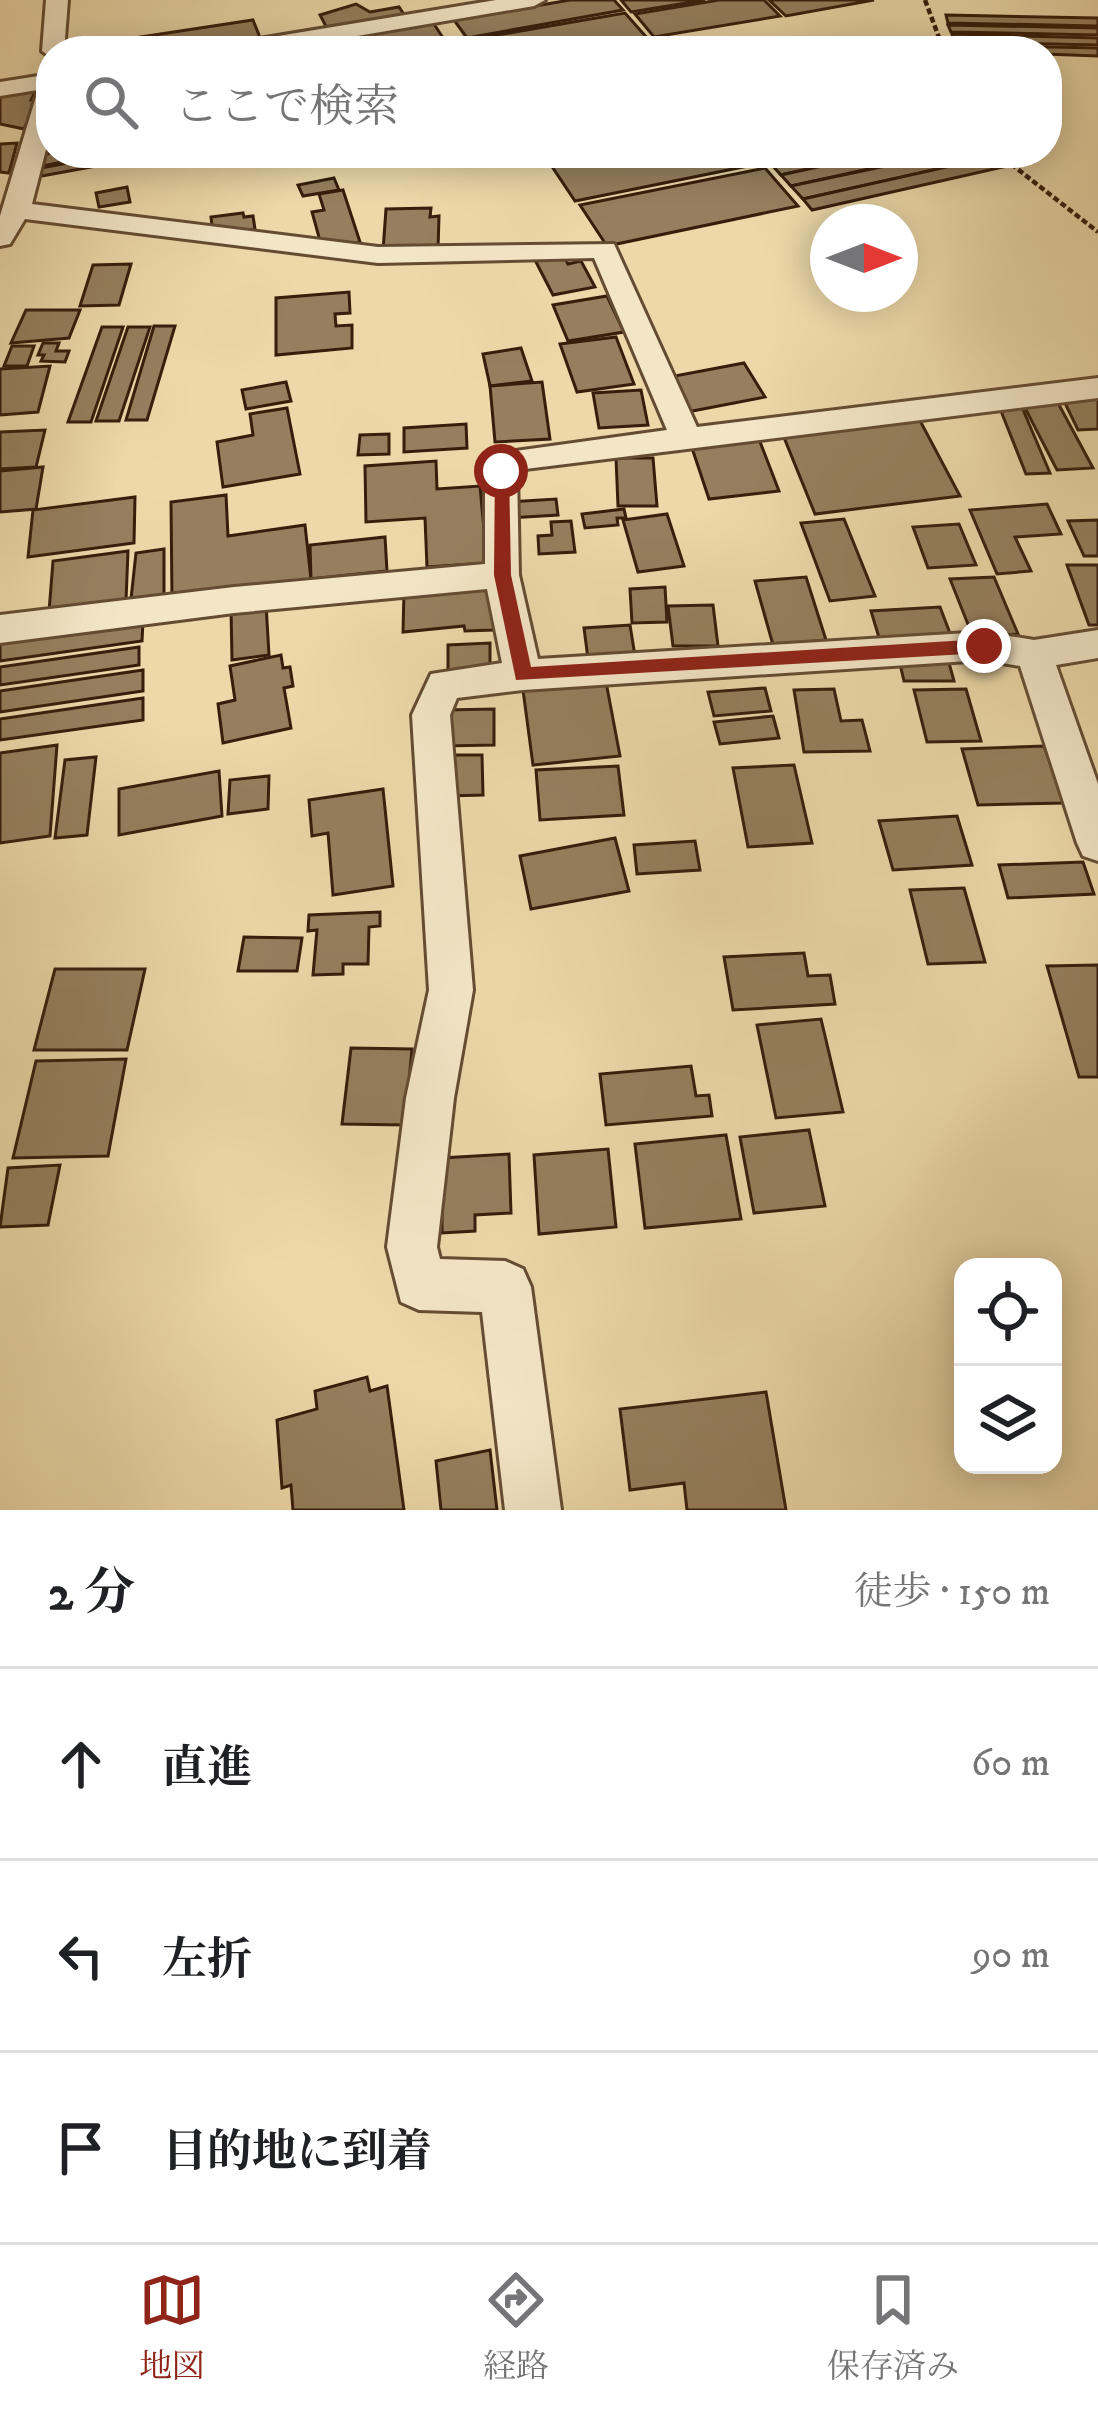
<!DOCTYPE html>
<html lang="ja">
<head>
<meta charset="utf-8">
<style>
	:root { --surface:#fff; --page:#f6f6f6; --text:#202124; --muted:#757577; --line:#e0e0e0; --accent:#8f2418 }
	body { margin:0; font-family:"IM FELL DW Pica","Noto Serif JP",serif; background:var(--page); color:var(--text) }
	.controls { position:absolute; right:36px; bottom:36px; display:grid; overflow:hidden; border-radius:24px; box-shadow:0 6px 30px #0003 }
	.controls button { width:108px; height:108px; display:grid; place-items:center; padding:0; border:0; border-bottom:3px solid var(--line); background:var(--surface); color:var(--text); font:60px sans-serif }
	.compass { position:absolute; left:810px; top:204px; width:108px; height:108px; border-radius:50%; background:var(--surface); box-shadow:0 6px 30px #0003; rotate:90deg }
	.stop { position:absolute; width:36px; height:36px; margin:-27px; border:9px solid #8f2418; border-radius:50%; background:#fff }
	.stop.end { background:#8f2418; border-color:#fff; box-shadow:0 3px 12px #0008 }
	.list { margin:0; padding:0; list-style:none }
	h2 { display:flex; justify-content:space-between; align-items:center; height:156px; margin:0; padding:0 48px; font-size:51px }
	h2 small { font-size:39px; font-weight:400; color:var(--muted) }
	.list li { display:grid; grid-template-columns:78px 1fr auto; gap:36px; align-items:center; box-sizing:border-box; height:192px; padding:0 48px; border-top:3px solid var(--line) }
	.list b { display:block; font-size:45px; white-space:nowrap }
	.list em { font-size:39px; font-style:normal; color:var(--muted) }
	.icon { flex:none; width:66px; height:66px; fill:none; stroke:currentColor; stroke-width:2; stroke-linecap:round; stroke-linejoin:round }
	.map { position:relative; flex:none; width:1098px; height:1510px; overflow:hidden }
	.search { position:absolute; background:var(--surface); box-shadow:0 6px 30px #0003; left:36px; right:36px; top:36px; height:132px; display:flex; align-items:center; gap:30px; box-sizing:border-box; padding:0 42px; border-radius:48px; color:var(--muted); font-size:45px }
	.sheet { height:732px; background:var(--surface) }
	nav { display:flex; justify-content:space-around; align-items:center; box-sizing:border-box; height:168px; border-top:3px solid var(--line); background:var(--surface); font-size:33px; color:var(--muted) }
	nav a { display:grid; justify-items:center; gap:6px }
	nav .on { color:var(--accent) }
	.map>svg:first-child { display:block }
	.building { fill:#957f5e; stroke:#371e0c; stroke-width:3 }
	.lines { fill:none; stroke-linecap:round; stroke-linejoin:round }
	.minor-casing { stroke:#644c33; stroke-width:6 }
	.path { stroke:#371e0c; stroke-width:4.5; stroke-dasharray:6 3; stroke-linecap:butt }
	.minor { fill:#f3e6c7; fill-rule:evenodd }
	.route { fill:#8f2418 }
</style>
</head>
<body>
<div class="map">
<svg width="1098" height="1510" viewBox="0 0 1098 1510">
	<rect width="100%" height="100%" fill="#ecd8a9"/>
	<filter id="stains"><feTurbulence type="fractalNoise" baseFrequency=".00167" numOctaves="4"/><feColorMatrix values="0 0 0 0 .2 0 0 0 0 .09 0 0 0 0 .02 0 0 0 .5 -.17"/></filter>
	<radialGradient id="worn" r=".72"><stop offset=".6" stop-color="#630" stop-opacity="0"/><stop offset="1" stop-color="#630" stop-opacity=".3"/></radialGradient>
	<!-- building -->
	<g class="building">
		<path d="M570 0H614L623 10 467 38 454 20Z"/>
		<path d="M621 0H705L631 12Z"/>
		<path d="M719 0H764L780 16 654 37 635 14Z"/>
		<path d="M769 0H874L786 16Z"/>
		<path d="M356 4 370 12 399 7 405 16 328 30 320 15Z"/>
		<path d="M625 13 648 39 580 51H476L468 40Z"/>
		<path d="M946 15 1098 18V26L948 23Z"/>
		<path d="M253 20 263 45 229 51H124L121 40Z"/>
		<path d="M432 21 447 44 408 51 272 49Z"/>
		<path d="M948 25 1098 28V35L951 32Z"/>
		<path d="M952 34 1098 38V45L954 42Z"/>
		<path d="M955 45 1098 48V56L956 51Z"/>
		<path d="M36 90 31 100H38L24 129 0 124V91Z"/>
		<path d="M17 143 9 173 0 172V144Z"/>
		<path d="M52 153H110L42 166 40 155Z"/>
		<path d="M121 153H167L42 176 41 168Z"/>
		<path d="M326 153H391L331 164Z"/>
		<path d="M596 153H749L758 164 575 201 549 162Z"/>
		<path d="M818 153H881L781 175 770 163Z"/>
		<path d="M881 153H942L791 186 781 175Z"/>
		<path d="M947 153 991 157 803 199 791 186Z"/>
		<path d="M991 157 1003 167 812 210 803 199Z"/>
		<path d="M765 168 798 206 607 246 580 205Z"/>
		<path d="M334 178 339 190 303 196 298 185Z"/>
		<path d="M127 187 130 202 99 207 96 193Z"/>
		<path d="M343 190 360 242 322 248 312 212 324 210 319 194Z"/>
		<path d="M431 208 430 217 439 216 438 250 383 251 386 209Z"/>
		<path d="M243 213 244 217 253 216 255 229 213 235 211 217Z"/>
		<path d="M563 255 568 264 581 261 595 287 553 295 535 260Z"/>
		<path d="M131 264 119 305 80 306 93 265Z"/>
		<path d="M349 292 350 313 335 314 336 326 352 325V348L276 355V298Z"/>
		<path d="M607 296 624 332 568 341 553 305Z"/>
		<path d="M26 310H80L69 338 11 343Z"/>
		<path d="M154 326H175L147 420H126Z"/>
		<path d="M102 327H123L91 422H68Z"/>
		<path d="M128 327H150L119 421H96Z"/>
		<path d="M616 337 634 384 577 392 560 344Z"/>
		<path d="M43 343H59L56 351H69L65 362 41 361 44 355H38Z"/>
		<path d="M12 346H34L27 366H4Z"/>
		<path d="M521 348 532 381 490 386 483 354Z"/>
		<path d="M744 363 765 397 682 413 664 378Z"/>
		<path d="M50 366 38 412 0 415V369Z"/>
		<path d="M286 382 291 401 246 409 242 390Z"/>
		<path d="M542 382 550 439 495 442 490 386Z"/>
		<path d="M641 390 648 425 599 428 593 393Z"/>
		<path d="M1098 399V429L1078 430 1064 401Z"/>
		<path d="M1058 403 1093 468 1057 470 1024 406Z"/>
		<path d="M1021 405 1050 473 1026 474 999 406Z"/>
		<path d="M287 408 300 474 223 487 217 442 253 435 250 414Z"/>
		<path d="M917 415 960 496 815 514 781 430Z"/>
		<path d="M466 424 467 448 404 452V428Z"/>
		<path d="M45 430 36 467 0 469V432Z"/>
		<path d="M389 434V454L358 455 360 435Z"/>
		<path d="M757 434 779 491 709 499 690 442Z"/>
		<path d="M616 458H653L657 506H618Z"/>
		<path d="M436 461 437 489 480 486 487 563 427 567 425 518 366 522 365 466Z"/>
		<path d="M43 467 36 509 0 512V471Z"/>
		<path d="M226 495 228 536 305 525 311 579 172 599 171 502Z"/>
		<path d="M135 497 134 543 28 557 33 510Z"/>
		<path d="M556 499 558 515 509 518 508 502Z"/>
		<path d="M1047 504 1061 534 1015 537 1031 571 997 574 970 510Z"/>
		<path d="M624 509 626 518H617L618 525 585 528 582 514Z"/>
		<path d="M667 514 684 566 638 572 623 520Z"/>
		<path d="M844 519 875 596 830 601 801 523Z"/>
		<path d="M1098 520V556H1084L1068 521Z"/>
		<path d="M571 521 575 552 539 554 538 536 552 535 551 522Z"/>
		<path d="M959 524 976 565 928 568 913 527Z"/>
		<path d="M385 537 387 571 311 579 310 545Z"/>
		<path d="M164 549V595L131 599 136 553Z"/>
		<path d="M128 551 126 601 49 612 53 561Z"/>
		<path d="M1067 565H1098V625H1089Z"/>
		<path d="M806 577 826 640 773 645 755 581Z"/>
		<path d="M994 577 1018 634 973 637 950 579Z"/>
		<path d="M492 584 494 630 465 631 464 626 403 632 404 592Z"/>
		<path d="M665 587 667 622 632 623 630 589Z"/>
		<path d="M266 604 269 655 232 660 231 609Z"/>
		<path d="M713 605 718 646H673L668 606Z"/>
		<path d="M940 607 951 636 880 641 871 611Z"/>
		<path d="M143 621 142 641 0 661V641Z"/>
		<path d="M630 625 635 656 588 659 584 628Z"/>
		<path d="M490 643V668L448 670V645Z"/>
		<path d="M139 647V665L0 685V667Z"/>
		<path d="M281 655 283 668 290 667 293 686 284 688 291 728 223 743 218 704 235 700 230 666Z"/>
		<path d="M949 663 954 681H904L900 664Z"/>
		<path d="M143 670V691L0 712V691Z"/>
		<path d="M606 682 620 756 533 765 523 690Z"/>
		<path d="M765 688 771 711 714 716 708 692Z"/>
		<path d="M834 689 841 721 862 720 870 751 804 752 794 690Z"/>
		<path d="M966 689 981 741 927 742 914 690Z"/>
		<path d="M143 698V720L0 740V719Z"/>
		<path d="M494 709V745L443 746 445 710Z"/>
		<path d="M773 716 779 738 720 744 714 722Z"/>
		<path d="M57 745 50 836 0 843V753Z"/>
		<path d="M1044 746 1064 803 978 805 962 749Z"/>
		<path d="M449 755H482L483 795 447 796Z"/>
		<path d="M96 757 87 835 55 838 65 760Z"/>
		<path d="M794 765 812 843 748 847 733 768Z"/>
		<path d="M618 766 624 815 540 820 536 770Z"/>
		<path d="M219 771 222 816 119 835V789Z"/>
		<path d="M269 776 268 809 228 814 230 780Z"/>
		<path d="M383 789 393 886 333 895 328 833 312 836 309 800Z"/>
		<path d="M957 816 972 865 893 870 879 821Z"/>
		<path d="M615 838 629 891 531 909 520 856Z"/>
		<path d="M695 841 700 870 637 874 634 845Z"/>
		<path d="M1083 862 1094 894 1008 898 999 865Z"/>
		<path d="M964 888 985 962 928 964 910 890Z"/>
		<path d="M380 912V926L369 927 368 964H343V974L313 975 317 930 308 931 309 915Z"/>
		<path d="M244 937 302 938 297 971H238Z"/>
		<path d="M804 953 808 976 830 975 835 1004 733 1010 724 957Z"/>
		<path d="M1098 965V1077H1079L1047 966Z"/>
		<path d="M55 969H145L127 1050H34Z"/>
		<path d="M821 1019 843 1112 776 1118 757 1025Z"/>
		<path d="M351 1048 412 1049 405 1125 342 1124Z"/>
		<path d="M126 1059 108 1156 13 1158 36 1061Z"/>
		<path d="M691 1066 696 1096 709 1095 712 1116 606 1125 600 1074Z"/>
		<path d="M809 1130 825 1206 754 1213 740 1137Z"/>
		<path d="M726 1135 741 1219 645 1228 635 1144Z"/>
		<path d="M608 1149 616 1227 539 1234 534 1155Z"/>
		<path d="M509 1154 511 1213 475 1215V1231L442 1233V1158Z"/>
		<path d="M60 1165 48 1225 0 1227 8 1168Z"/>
		<path d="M367 1377 370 1391 387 1386 404 1510H293L291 1485 282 1488 277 1420 317 1409 315 1391Z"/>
		<path d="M766 1392 786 1510H687L684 1483 630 1490 620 1409Z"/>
		<path d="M490 1450 497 1510H441L436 1461Z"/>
	</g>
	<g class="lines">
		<!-- minor casing -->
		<g class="minor-casing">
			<g id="minor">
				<path d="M46 0H68L64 51H51V57L42 51Z"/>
				<path d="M496 0H545L534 6 269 51H218L229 44Z"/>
				<path d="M51 74V130L32 204 378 247 614 244 697 427 1098 378V398L517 470 519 575 538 659 984 632 1034 640 1098 630V658L1056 665 1098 784V861L1083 856 1077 843 1020 666 984 660 523 690 457 698 450 715 473 990 454 1098 437 1247 440 1259 505 1261 523 1269 531 1287 561 1510H505L482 1312 419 1310 401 1302 387 1247 406 1098 429 990 412 715 431 674 502 663 487 589 234 613 0 643V615L234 587 485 564V471L493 454 667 430 594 258 378 263 25 219 10 244 0 246V216L38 90 0 96V82Z"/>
			</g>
		</g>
		<!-- path -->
		<g class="path">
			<path d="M925 0 944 51"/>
			<path d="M997 153 1098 232"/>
		</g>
		<!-- minor -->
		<use href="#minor" class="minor"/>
	</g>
	<!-- route -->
	<path class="route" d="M495 467 509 471 511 575 531 667 984 639 993 646 984 653 516 680 494 575Z"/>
	<rect width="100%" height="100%" filter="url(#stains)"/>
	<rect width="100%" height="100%" fill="url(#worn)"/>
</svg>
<div class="controls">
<button><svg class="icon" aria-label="locate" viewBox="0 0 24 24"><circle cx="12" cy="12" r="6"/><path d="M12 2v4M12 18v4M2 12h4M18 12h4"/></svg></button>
<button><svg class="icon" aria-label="layers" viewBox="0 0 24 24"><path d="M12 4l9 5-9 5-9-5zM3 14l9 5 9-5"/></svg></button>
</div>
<svg class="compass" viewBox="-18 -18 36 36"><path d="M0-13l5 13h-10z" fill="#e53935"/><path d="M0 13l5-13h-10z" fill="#757577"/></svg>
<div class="stop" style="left:501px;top:471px"></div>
<div class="stop end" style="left:984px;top:646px"></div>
<div class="search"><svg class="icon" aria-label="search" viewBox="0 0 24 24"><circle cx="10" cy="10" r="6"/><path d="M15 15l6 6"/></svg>ここで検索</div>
</div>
<section class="sheet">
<h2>2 分<small>徒歩 · 150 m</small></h2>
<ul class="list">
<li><svg class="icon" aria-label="ahead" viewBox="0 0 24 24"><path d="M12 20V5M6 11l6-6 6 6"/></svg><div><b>直進</b></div><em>60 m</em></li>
<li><svg class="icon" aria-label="left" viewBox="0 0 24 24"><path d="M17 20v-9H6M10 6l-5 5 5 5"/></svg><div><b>左折</b></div><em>90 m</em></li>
<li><svg class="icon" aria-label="arrive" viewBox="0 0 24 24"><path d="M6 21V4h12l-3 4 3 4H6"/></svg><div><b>目的地に到着</b></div></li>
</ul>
</section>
<nav>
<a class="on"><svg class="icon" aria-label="map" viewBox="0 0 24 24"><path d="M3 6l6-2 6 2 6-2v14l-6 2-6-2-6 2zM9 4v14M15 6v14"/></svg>地図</a>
<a><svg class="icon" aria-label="directions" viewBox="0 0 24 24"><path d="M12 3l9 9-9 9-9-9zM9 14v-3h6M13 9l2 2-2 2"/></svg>経路</a>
<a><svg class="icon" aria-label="saved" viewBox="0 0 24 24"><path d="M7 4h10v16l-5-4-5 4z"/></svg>保存済み</a>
</nav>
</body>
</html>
